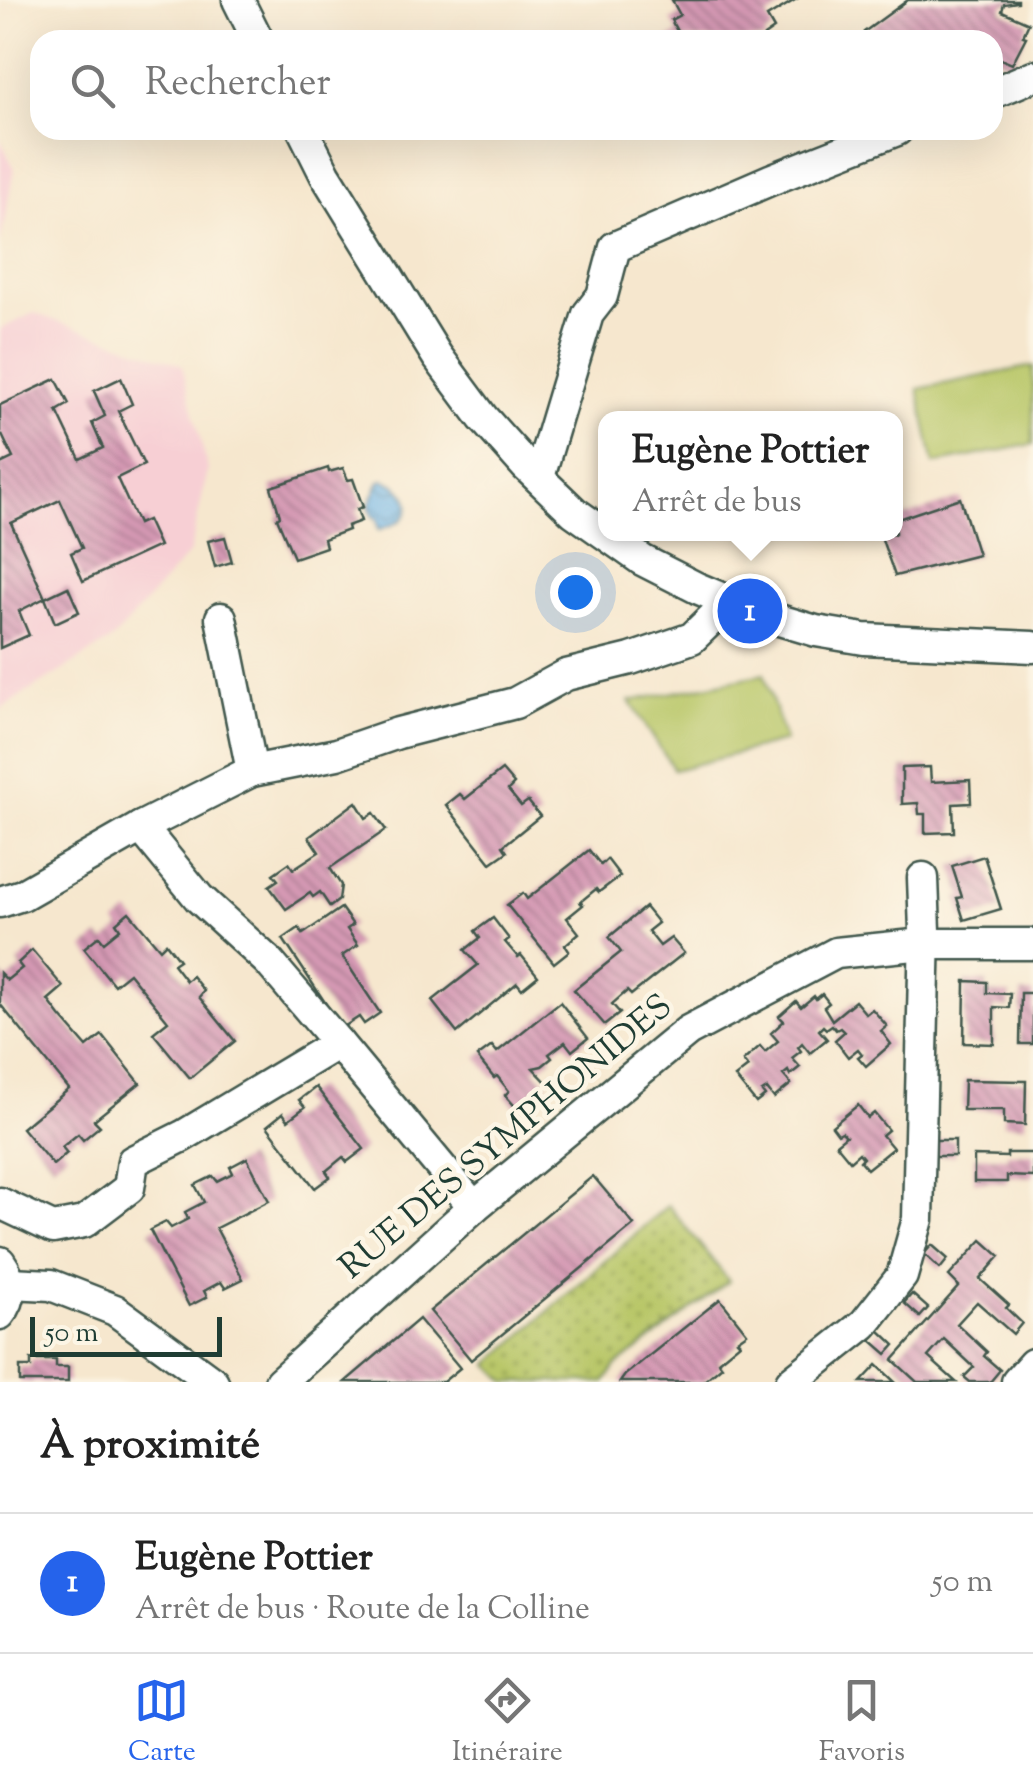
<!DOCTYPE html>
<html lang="fr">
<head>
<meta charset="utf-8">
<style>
	:root { --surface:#fff; --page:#f6f6f6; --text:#222; --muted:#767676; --line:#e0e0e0; --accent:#2563eb }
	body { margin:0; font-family:"Sorts Mill Goudy",serif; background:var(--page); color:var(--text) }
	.scale { position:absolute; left:30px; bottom:25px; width:192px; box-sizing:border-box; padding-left:10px; border:5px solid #1f3d34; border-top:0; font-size:28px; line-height:35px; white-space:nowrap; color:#1f3d34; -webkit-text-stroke:8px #fcf5e5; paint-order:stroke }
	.you { position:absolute; left:575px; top:592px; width:35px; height:35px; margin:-25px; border:8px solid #fff; border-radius:50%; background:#1a73e8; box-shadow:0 0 0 15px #1a73e833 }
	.badge { display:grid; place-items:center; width:65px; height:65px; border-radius:50%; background:var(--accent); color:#fff; font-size:32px; font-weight:700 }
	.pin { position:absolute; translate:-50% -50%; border:5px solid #fff; box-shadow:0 2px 10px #0006 }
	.popup { position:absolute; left:598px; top:411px; width:305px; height:130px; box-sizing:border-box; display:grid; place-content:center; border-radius:20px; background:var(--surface); filter:drop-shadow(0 2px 8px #0005); font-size:32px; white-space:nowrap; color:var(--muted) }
	.popup b { font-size:38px; color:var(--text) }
	.popup::after { content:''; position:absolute; left:50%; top:100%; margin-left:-20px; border:20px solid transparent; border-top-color:var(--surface) }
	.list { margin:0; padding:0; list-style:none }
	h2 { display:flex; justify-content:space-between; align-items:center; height:130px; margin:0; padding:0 40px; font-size:42px }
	h2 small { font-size:32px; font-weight:400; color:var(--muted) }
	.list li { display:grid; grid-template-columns:65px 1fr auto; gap:30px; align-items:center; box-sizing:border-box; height:140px; padding:0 40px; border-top:2px solid var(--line) }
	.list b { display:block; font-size:38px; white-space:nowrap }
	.list p { margin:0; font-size:32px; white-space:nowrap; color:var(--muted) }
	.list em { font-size:32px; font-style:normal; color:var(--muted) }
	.icon { flex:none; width:55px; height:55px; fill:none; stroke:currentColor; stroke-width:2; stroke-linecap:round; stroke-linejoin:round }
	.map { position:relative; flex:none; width:1033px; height:1382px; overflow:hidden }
	.search { position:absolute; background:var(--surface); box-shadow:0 10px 40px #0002; left:30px; right:30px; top:30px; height:110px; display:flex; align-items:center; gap:25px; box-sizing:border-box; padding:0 35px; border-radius:30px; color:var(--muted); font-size:38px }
	.sheet { height:270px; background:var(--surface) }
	nav { display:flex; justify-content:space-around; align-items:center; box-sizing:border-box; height:140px; border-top:2px solid var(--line); background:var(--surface); font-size:28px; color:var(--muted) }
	nav a { display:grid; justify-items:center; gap:5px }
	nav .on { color:var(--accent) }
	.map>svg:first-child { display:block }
	.built { fill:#f7cfd4 }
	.grass { fill:url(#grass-dots); stroke:#6c824e; stroke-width:2.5 }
	.garden { fill:#b9c769; stroke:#6c824e; stroke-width:2.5 }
	.water { fill:url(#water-waves); stroke:#48798e; stroke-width:2.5 }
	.building { fill:url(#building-back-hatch) }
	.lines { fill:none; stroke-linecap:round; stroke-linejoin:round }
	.minor-casing { stroke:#3f564b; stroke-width:35 }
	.minor { stroke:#fff; stroke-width:30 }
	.labels { text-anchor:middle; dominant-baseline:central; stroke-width:9; stroke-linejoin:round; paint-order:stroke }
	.street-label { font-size:35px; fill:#1f3d34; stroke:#fcf5e5 }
</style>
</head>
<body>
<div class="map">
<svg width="1033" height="1382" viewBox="0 0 1033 1382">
	<defs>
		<pattern id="grass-dots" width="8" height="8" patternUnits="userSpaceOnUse" patternTransform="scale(2.5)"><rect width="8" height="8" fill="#b9c769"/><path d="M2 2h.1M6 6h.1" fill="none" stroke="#96a357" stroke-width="1.8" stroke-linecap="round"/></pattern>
		<pattern id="water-waves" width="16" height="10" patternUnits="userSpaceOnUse" patternTransform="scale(2.5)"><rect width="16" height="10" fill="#71b5e7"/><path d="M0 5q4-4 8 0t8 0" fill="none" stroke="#5c94bc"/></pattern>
		<pattern id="building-back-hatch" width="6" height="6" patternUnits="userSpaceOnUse" patternTransform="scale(2.5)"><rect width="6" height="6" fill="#d599b4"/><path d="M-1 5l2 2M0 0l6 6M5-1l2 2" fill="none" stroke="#ac7e93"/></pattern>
	</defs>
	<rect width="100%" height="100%" fill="#fcf5e5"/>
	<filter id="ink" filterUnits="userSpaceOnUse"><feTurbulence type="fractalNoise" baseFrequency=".01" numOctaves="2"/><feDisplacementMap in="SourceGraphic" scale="20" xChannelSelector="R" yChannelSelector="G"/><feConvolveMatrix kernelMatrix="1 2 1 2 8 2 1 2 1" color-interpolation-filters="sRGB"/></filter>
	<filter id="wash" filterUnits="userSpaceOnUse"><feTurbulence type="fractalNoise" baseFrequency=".0048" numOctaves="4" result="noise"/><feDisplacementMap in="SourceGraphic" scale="40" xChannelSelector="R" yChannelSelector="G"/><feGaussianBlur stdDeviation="2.25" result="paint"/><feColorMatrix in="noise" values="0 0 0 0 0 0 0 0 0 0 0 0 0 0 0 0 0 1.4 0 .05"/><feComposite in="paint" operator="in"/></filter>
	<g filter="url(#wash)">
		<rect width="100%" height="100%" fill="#f6e7ce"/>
		<!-- built -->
		<g class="built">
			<path d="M0 139 14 168 0 245Z"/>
			<path d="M34 313 182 365 208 470 190 552 113 639 0 709V329Z"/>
		</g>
		<!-- grass -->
		<path class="grass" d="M668 1205 729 1281 616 1366 605 1382H507L489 1364Z"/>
		<!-- garden -->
		<g class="garden">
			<path d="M1033 366V444L934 464 918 389Z"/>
			<path d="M764 674 785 741 674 770 630 701Z"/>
		</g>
		<!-- water -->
		<path class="water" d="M384 480C400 485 418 503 402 519 397 524 386 526 379 530L377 519 372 515 369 505 380 481Z"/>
		<g id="blocks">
			<!-- building -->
			<g class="building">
				<path d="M672 0H795L767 17 774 29 764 36 766 40H666L678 33 671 20 680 15Z"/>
				<path d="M908 0H1018V2L1004 4 1002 11 1029 23 1023 36 1026 37 1012 64 993 56V40H870L864 32Z"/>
				<path d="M121 378 132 404 118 411 144 465 117 478 138 524 147 520 159 546 83 581 71 553 82 548 60 500 11 523 45 598 68 587 79 612 55 623 45 598 19 611 29 635 0 648V464L13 458 2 435 0 436V405L56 379 69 404 57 411 80 459 103 448 92 423 105 416 94 391Z"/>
				<path d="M328 468 329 472 343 468 348 480 353 479 363 507 357 509 361 521 347 526 348 530 324 539 326 547 294 558 277 518 280 516 271 487Z"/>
				<path d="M960 498 978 555 895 576 880 534H895V520Z"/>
				<path d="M225 537 232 562 215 567 208 541Z"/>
				<path d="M930 767 931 782 970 780 971 803 953 804 954 832 925 833V814H919L918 803 902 804V768Z"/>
				<path d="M502 770 514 784 508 790 521 806 528 801 540 816 503 846 507 852 491 863 446 805 460 794 465 799Z"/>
				<path d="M356 802 366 818 374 813 386 830 330 868 341 885 339 900 330 907 320 892 313 897 310 893 286 909 269 886 278 880 273 874 289 863 293 869 319 852 309 837Z"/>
				<path d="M589 850 601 865 607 859 620 876 599 892 596 889 580 902 583 905 567 918 579 933 565 945 569 951 554 963 507 905 523 893 527 899Z"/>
				<path d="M984 856 1001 909 964 920 957 898 962 897 952 866Z"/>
				<path d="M645 907 658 923 648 931 660 946 671 938 684 953 631 995 627 991 612 1004 620 1013 605 1025 574 990 621 952 609 937Z"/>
				<path d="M341 908 353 925 347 929 358 945 342 956 380 1013 364 1024 359 1017 342 1028 283 939 299 928 303 934Z"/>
				<path d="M129 912 160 949 166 943 179 960 173 964 186 981 192 976 204 991 199 997 235 1041 190 1078 153 1033 168 1021 129 973 114 985 84 948 99 936 104 942 120 929 116 923Z"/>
				<path d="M493 918 509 939 505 942 518 957 521 955 538 976 522 989 517 983 457 1033 432 1001 478 965 465 950 480 938 475 931Z"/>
				<path d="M32 950 63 987 48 1000 60 1016 87 1047 102 1035 140 1083 94 1120 100 1126 83 1140 78 1134 62 1147 67 1153 53 1165 22 1128 69 1089 0 1004V973L7 980 22 968 18 963Z"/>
				<path d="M965 981 987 982V993L1010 994 1009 1008 994 1007V1044L964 1043Z"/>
				<path d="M1021 993H1033V1044H1020Z"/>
				<path d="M822 994 829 1003 824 1007 832 1020 855 1001 866 1014 872 1009 887 1026 881 1031 891 1044 866 1066 858 1057 862 1054 858 1049 848 1057 835 1040 844 1032 840 1028 836 1030 832 1025 826 1029 823 1026 819 1030 827 1039 810 1053 802 1043 798 1047 801 1051 792 1058 800 1067 790 1075 788 1071 783 1075 791 1084 774 1098 767 1089 762 1092 765 1096 756 1103 735 1077 748 1067 743 1061 760 1046 765 1052 778 1041 771 1033 784 1021 779 1016 796 1001 801 1007 814 996 816 999Z"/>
				<path d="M560 1002 588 1038 572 1051 565 1042 549 1054 552 1058 542 1066 533 1068 548 1084 533 1097 537 1103 522 1114 505 1095 509 1091 497 1076 494 1078 477 1057 492 1046 497 1052Z"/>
				<path d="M964 1080 1026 1081 1025 1125 1004 1124V1110H963Z"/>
				<path d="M316 1087 364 1149 347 1162 343 1157 326 1171 330 1177 315 1188 267 1126 283 1113 288 1120 305 1107 299 1100Z"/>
				<path d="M858 1105 868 1118 874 1113 888 1130 882 1135 893 1148 867 1169 860 1161 863 1158 859 1153 850 1161 836 1144 846 1136 842 1132 838 1134 832 1126Z"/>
				<path d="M935 1140H955V1156H934Z"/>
				<path d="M1007 1153H1033V1177L1007 1176V1182H974V1156L1007 1157Z"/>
				<path d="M247 1158 269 1201 216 1228 243 1279 225 1288 221 1282 204 1291 207 1297 189 1306 150 1230 166 1222 171 1228 188 1219 185 1212 204 1202 195 1185 213 1176 217 1181 233 1173 230 1167Z"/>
				<path d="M593 1176 634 1225 471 1360 430 1311Z"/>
				<path d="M982 1240 1000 1256 980 1279 1009 1305 1006 1308 1022 1323 1013 1334 977 1302 957 1324 987 1352 984 1356 1000 1370 990 1382H970L964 1377 974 1367 944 1339 928 1357 956 1382H917L893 1360 959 1286 949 1276Z"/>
				<path d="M932 1245 948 1259 940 1269 924 1254Z"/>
				<path d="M912 1294 928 1308 920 1317 904 1303Z"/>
				<path d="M720 1299 747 1333 737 1340 740 1343 718 1361 722 1366 703 1382H620L625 1375Z"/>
				<path d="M419 1319 460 1368 443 1382H345Z"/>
				<path d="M879 1330 895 1345 887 1354 871 1340Z"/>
				<path d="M31 1360H56V1367H68V1382H20V1367H31Z"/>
				<path d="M877 1365 895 1382H861Z"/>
			</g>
		</g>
	</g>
	<g filter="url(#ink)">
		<use href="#blocks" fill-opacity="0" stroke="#3f564b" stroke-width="2.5"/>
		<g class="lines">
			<!-- minor casing -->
			<g class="minor-casing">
				<g id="minor">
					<path d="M238 0 258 40"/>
					<path d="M993 93 1033 76"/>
					<path d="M303 130 325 174 437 356 483 418 526 466 574 512 642 560 697 588 759 614 816 631 864 639 1033 647"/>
					<path d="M539 477 588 314 602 296 615 247 770 180 897 130"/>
					<path d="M221 618 252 771 141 827 199 898 268 961 338 1043"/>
					<path d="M252 771 337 754 398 733 515 703 566 675 631 659 692 638 729 602"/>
					<path d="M0 902 22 895 141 827"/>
					<path d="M0 1203 53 1228 84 1222 129 1188 133 1161 183 1136 338 1043 474 1207"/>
					<path d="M0 1262C12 1279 14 1297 0 1314"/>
					<path d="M10 1283 51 1285 115 1310 213 1382"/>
					<path d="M280 1382 474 1207 688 1031 836 953 924 944H1033"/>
					<path d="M791 1382 864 1324 902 1276 918 1219 925 931 923 878"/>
					<path d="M1017 1382 1033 1364"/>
				</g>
			</g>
			<!-- minor -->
			<use href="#minor" class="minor"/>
		</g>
	</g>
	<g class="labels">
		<!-- street labels -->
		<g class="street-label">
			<text transform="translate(507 1138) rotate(-40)">RUE DES SYMPHONIDES</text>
		</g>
	</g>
</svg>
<div class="scale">50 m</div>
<div class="you"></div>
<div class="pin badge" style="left:750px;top:611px">1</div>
<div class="popup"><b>Eugène Pottier</b>Arrêt de bus</div>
<div class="search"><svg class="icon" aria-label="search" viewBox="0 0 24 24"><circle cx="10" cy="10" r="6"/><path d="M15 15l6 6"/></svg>Rechercher</div>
</div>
<section class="sheet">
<h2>À proximité<small></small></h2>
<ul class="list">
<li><span class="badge">1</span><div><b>Eugène Pottier</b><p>Arrêt de bus · Route de la Colline</p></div><em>50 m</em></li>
</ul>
</section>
<nav>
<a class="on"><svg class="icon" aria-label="map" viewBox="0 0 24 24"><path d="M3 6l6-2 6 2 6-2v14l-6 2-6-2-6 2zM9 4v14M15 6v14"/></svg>Carte</a>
<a><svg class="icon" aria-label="directions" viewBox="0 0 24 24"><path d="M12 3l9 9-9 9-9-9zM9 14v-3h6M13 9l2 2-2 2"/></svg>Itinéraire</a>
<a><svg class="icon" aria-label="saved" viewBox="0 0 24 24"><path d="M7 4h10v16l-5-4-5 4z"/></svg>Favoris</a>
</nav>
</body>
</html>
